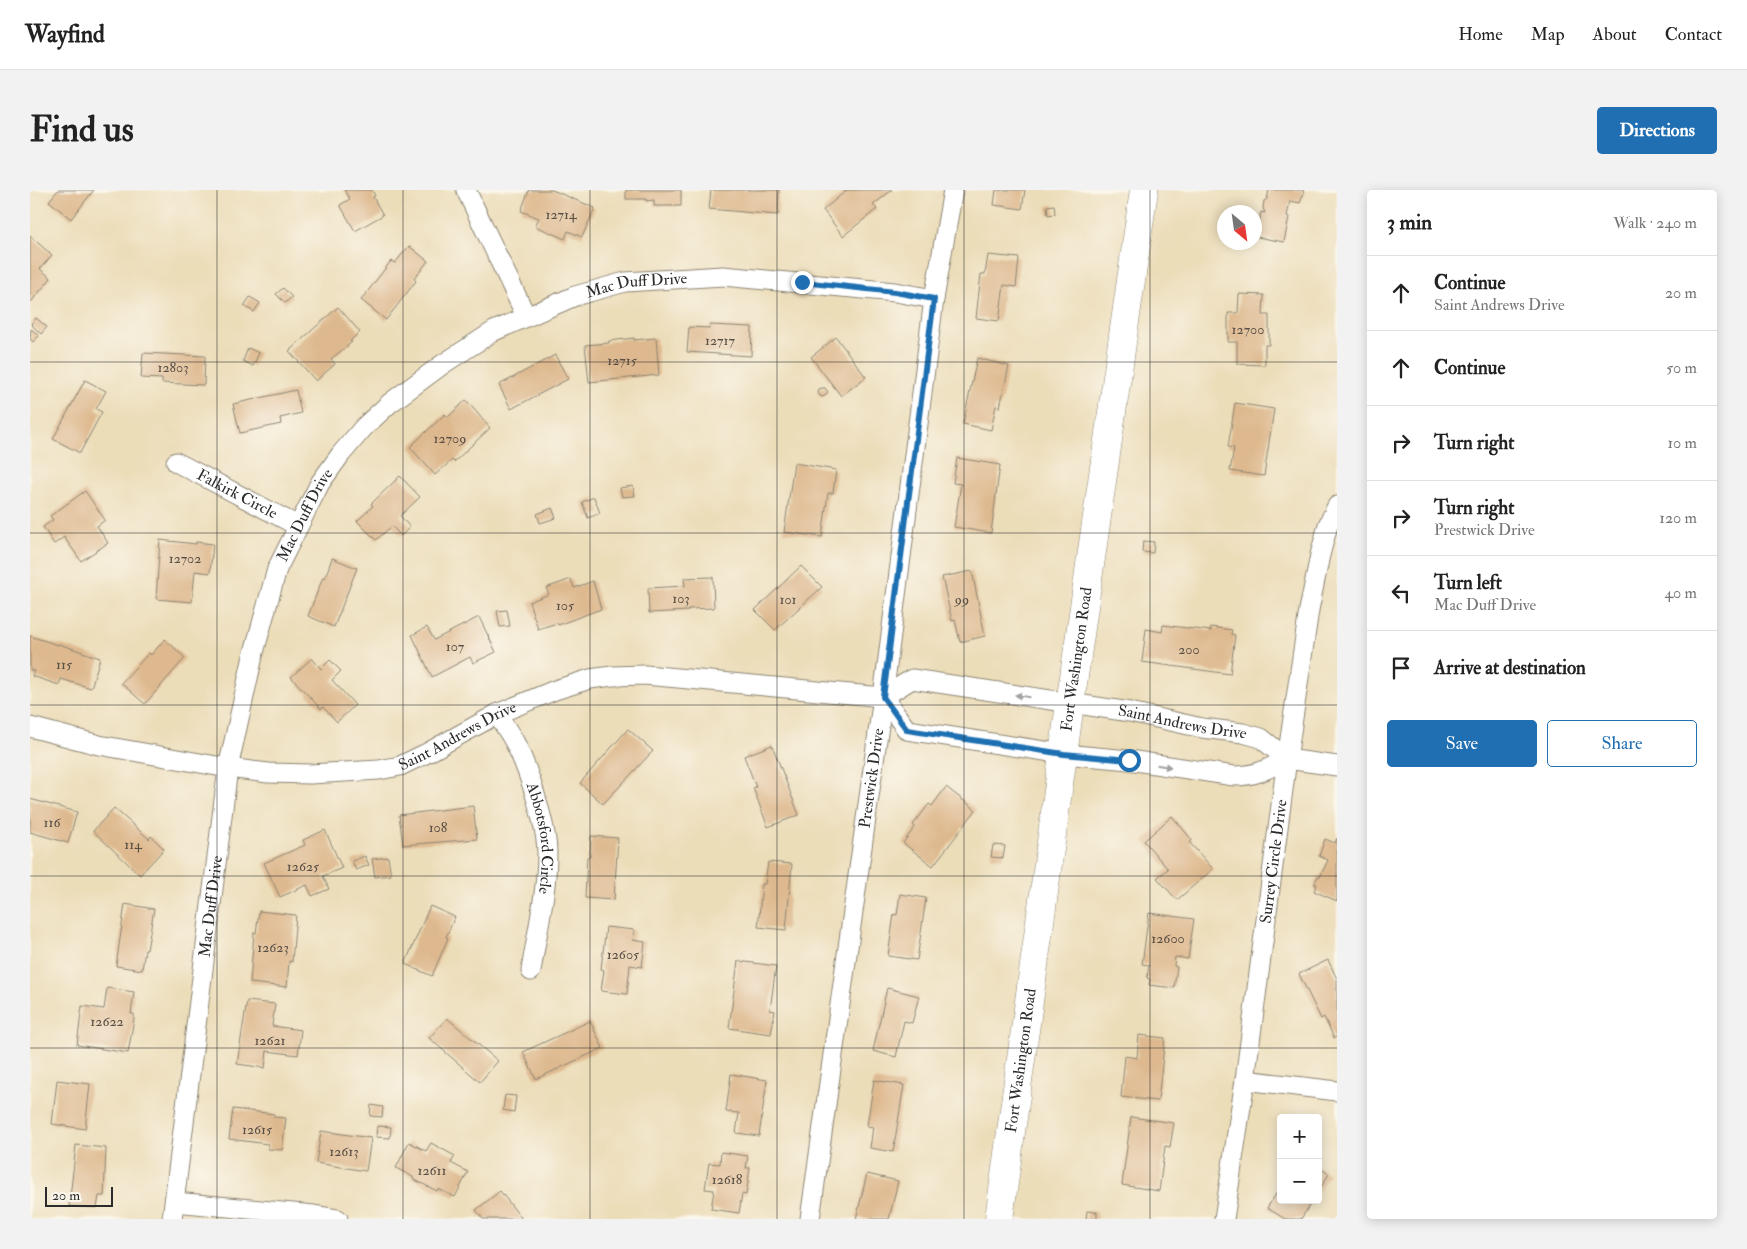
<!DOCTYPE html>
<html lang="en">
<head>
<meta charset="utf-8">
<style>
	:root { --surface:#fff; --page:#f2f2f2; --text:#222; --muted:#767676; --line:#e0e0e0; --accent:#1f6fb2 }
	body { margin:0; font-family:"IM FELL Double Pica",serif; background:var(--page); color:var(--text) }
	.controls { position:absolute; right:15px; bottom:15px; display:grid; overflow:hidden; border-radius:5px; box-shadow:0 2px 12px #0003 }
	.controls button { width:45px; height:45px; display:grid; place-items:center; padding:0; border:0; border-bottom:1px solid var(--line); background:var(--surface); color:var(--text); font:25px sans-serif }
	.compass { position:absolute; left:1187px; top:15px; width:45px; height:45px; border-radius:50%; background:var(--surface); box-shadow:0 2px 12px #0003; rotate:151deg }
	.scale { position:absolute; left:15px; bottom:12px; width:68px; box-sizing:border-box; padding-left:5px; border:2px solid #2b2b2b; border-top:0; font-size:14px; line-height:18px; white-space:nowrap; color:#2b2b2b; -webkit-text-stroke:4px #fbf7ec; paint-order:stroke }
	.stop { position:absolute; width:15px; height:15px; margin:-11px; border:4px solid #1f6fb2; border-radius:50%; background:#fff }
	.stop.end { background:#1f6fb2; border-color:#fff; box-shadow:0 1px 5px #0008 }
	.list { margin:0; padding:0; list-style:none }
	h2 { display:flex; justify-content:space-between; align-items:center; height:65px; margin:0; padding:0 20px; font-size:21px }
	h2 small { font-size:16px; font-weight:400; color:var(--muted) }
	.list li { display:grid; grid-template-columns:32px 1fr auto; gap:15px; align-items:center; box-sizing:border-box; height:75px; padding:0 20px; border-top:1px solid var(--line) }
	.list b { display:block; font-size:19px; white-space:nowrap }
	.list p { margin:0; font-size:16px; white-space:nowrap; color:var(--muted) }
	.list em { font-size:16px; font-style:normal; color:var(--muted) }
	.actions { display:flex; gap:10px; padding:15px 20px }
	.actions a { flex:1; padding:11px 0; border:1px solid var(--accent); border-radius:5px; text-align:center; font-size:18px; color:var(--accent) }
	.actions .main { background:var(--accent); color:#fff }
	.icon { flex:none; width:28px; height:28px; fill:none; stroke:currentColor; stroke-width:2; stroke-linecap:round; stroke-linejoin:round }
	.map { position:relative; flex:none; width:1307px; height:1029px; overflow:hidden; border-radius:5px }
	header { display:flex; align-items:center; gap:30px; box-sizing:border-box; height:70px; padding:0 25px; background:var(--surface); border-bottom:1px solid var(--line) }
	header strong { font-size:24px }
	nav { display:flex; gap:28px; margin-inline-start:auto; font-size:18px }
	.intro { display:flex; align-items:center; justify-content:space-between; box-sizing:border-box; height:120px; padding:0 30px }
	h1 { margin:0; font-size:35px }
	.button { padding:12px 22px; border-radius:5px; background:var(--accent); color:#fff; font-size:18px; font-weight:700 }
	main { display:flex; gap:30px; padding:0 30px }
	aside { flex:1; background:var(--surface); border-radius:5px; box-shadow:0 2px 12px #0003 }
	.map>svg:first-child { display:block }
	.building { fill:#deb98f }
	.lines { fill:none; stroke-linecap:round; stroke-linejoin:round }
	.minor-casing { stroke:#8c8472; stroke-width:21 }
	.secondary-casing { stroke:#8c8472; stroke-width:29 }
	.minor { stroke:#fff; stroke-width:19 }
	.secondary { stroke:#fff; stroke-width:28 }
	.oneway { fill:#a0a0a0 }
	.route { stroke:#1f6fb2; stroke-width:6 }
	.grid { fill:none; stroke:#2b2b2b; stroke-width:1; stroke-opacity:0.55 }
	.labels { text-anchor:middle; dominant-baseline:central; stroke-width:5; stroke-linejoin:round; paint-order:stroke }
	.number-label { font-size:14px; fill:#584e44 }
	.street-label { font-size:16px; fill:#2b2b2b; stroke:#fbf7ec }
</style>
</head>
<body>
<header>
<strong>Wayfind</strong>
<nav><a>Home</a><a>Map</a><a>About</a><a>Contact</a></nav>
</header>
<div class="intro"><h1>Find us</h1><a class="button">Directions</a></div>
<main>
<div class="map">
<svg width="1307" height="1029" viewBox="0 0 1307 1029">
	<rect width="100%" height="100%" fill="#fbf7ec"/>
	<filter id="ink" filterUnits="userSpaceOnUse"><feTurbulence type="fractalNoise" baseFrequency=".02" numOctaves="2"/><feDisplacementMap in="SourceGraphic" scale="10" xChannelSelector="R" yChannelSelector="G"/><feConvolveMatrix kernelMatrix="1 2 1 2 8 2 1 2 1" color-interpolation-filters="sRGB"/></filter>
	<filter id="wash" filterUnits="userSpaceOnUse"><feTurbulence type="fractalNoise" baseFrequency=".0096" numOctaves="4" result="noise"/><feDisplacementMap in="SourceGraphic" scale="20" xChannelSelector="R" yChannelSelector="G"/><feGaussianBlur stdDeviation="1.12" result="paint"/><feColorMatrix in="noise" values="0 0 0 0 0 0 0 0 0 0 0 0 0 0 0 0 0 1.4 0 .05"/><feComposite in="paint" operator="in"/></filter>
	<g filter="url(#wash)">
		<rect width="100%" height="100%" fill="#ecddb9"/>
		<g id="blocks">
			<!-- building -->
			<g class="building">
				<path d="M28 0H64L41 29 19 11Z"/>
				<path d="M314 0H342L345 6 343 7 353 25 325 41 310 15 320 9Z"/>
				<path d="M499 0H522L565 18 552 47 538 41 535 49 505 36 509 28 491 21Z"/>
				<path d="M596 0H651V16H624V10L616 11V9H596Z"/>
				<path d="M681 0H749L748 25 679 19Z"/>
				<path d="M817 0H862L843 15 847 19 813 46 793 20Z"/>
				<path d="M966 0H995L992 19 964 15Z"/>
				<path d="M1239 0H1273L1274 3 1270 13 1260 11 1257 26 1259 27 1254 52 1227 47 1231 22 1235 23 1233 18 1234 11 1237 9Z"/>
				<path d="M1024 15 1025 24 1018 25 1017 16Z"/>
				<path d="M0 46 22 65 10 79 21 88 0 113Z"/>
				<path d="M379 56 398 71 384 89 386 91 356 130 331 110 361 71 365 73Z"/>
				<path d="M958 65 989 68 986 97 974 95 969 131 946 128 951 84H955Z"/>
				<path d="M253 98 262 107 255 113 246 104Z"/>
				<path d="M1209 104 1234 105 1233 125H1239V155H1235V175L1207 174V152H1198V123H1208Z"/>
				<path d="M220 107 230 113 224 122 214 116Z"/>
				<path d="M308 117 330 142 320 151 322 152 301 169 305 174 286 191 259 161Z"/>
				<path d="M6 128 17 137 11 144 1 134Z"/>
				<path d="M680 135 722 137 721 166 657 162 659 137 679 138Z"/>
				<path d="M1 139 9 146 3 152 0 149Z"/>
				<path d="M806 147 836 187 811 206 781 167Z"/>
				<path d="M604 148V150L626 148 629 185 559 192 555 155 579 153V151Z"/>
				<path d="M218 158 229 163 223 176 213 171Z"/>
				<path d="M113 163 175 166 174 195 132 193V189L111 188Z"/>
				<path d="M525 165 538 189 481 219 469 195Z"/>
				<path d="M947 168 979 176 970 217 966 216 961 240 933 234Z"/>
				<path d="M55 190 76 201 66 219 72 222 50 263 23 249Z"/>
				<path d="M792 198H795L798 202 793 207 790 206 788 203 789 199Z"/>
				<path d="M266 200 271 223 250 228 251 234 210 243 203 214Z"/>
				<path d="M436 210 460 238 424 272 422 270 405 285 380 257 415 224 418 227Z"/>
				<path d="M1205 213 1244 219 1234 286 1200 281 1204 258 1198 257Z"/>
				<path d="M927 268 970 275 961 343 924 337 931 294 923 293Z"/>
				<path d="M764 273 806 280 803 303H798L792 347 754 342Z"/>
				<path d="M370 286 390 307 370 326 380 337 371 346 362 336 346 350 327 331 343 316 341 314Z"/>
				<path d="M603 296 605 306 592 307 590 298Z"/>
				<path d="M55 301 75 330 67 336 78 353 51 371 34 347 24 354 13 337 23 330 20 326Z"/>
				<path d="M564 307 570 323 558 328 552 312Z"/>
				<path d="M522 318 526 328 510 333 507 324Z"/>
				<path d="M130 350 166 354V352L183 354 180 383 165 381 162 412 126 409Z"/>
				<path d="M1113 351 1124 352 1123 363 1112 362Z"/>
				<path d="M302 368 327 378 304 437 278 426 293 387 295 388Z"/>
				<path d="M771 376 792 397 745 440 725 420Z"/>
				<path d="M942 381 955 446 930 452 925 430 922 431 912 387Z"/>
				<path d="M683 387 684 418 658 419V421L619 423 618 398 655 396 654 388Z"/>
				<path d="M541 389 544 398 563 391 571 419 528 435 527 433 508 439 499 412 519 404 516 398Z"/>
				<path d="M477 420 480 436 470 437 467 421Z"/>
				<path d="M449 427 466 462 443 473 440 467 402 487 382 445 397 437 404 450Z"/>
				<path d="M1133 435 1181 441V437L1202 440 1201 444 1205 445 1200 484 1112 472 1116 439 1132 442Z"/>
				<path d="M0 446 28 455 29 454 70 468 61 498 31 489 29 495 2 486 4 481 0 480Z"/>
				<path d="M135 449 155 468 115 514 91 493 119 463 121 465Z"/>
				<path d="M282 468 291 479 300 470 311 481 302 490 325 515 307 532 293 517 291 519 261 487Z"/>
				<path d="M598 539 623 561 573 614 550 593Z"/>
				<path d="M742 555 769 625 738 637 723 598 726 597 714 566Z"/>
				<path d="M916 597 946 620 903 676 873 653 885 637 883 635 899 614 902 616Z"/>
				<path d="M0 609 47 622 38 653 0 642Z"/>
				<path d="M443 616 447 649 373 655 369 625Z"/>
				<path d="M84 618 119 649 121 646 134 659 110 685 63 641Z"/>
				<path d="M1142 626 1162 650 1160 653 1183 679 1147 710 1127 688 1138 679 1114 651Z"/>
				<path d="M295 640 312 678 293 686 299 699 282 706 277 695 250 707 234 673 275 655 273 650Z"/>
				<path d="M561 646 588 648 584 710 555 708 557 667H560Z"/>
				<path d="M1307 648V711L1284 701 1287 694H1284L1288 686 1290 687 1298 670 1289 666 1295 649 1305 653Z"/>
				<path d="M963 655 975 656 973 668 961 667Z"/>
				<path d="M335 666 339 675 326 680 322 671Z"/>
				<path d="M358 667 361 685 345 687 342 669Z"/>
				<path d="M738 672 762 674 756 740 728 737 732 694H735Z"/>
				<path d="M870 704 896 708 887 770 858 766 864 724 867 725Z"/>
				<path d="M95 714 124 719 117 760H115L112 780 86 776Z"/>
				<path d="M400 716 425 727 416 747 418 748 402 786 375 774Z"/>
				<path d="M229 721 266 725 262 772 259 771 257 797 220 793 224 742 226 743Z"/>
				<path d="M1119 723 1164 729 1158 769 1145 767 1144 776 1147 777 1144 798 1119 795 1120 789 1117 788 1119 775 1112 774Z"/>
				<path d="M576 737 605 740 603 750 615 752 612 777 600 775 597 804 571 801 574 780 571 779Z"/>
				<path d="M1298 770 1307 789V847L1304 848 1294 827 1291 829 1269 784Z"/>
				<path d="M708 771 746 776 740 820 745 821 741 844 699 838Z"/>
				<path d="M77 798 104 802 101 824H104V829L98 863 47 855 52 816 74 819Z"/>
				<path d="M857 798 889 806 882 833 874 831 866 867 843 861Z"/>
				<path d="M217 811 245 814 242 836 271 840 268 865 237 861 235 878 207 874Z"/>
				<path d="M417 828 468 871 450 892 399 848Z"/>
				<path d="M560 831 573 858 506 889 493 862Z"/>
				<path d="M1109 845 1135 848 1128 911 1091 907 1095 866 1107 868Z"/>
				<path d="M701 884 737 890 729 946 706 943 709 923 696 922Z"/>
				<path d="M27 890 60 894 55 939 22 934Z"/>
				<path d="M844 890 874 895 863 962 840 958 843 937 837 936Z"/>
				<path d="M475 905 486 906 484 922 473 920Z"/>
				<path d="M341 915 353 917 352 927 340 926Z"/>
				<path d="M203 919 244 924V927L256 928 252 960 238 959V954L199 949Z"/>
				<path d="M1101 927 1144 933 1140 957 1135 956 1129 1001 1092 995Z"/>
				<path d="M347 936 361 937 360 948 346 947Z"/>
				<path d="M291 941 341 948 336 981 286 973Z"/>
				<path d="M379 952 396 961 401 953 425 966 421 973 438 982 425 1007 408 999 407 1001 383 989V987L366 978Z"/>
				<path d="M46 955 76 958 74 1006H69L67 1018 39 1016Z"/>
				<path d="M691 962 718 966 716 978H720L716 1005 712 1004 709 1023 681 1019 684 1000 675 999 679 973 690 974Z"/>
				<path d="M1288 977 1299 984 1288 1002Z"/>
				<path d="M837 984 868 991 859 1029H826Z"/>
				<path d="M1251 996V1010H1283L1271 1029H1255L1237 1018Z"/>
				<path d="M470 1001 492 1029H453L446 1020Z"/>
				<path d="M1057 1021 1067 1022V1029H1056Z"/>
			</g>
		</g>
	</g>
	<g filter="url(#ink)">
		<use href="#blocks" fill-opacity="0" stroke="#8c8472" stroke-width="1"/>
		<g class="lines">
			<!-- minor casing -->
			<g class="minor-casing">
				<g id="minor">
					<path d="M436 0 496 126"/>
					<path id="s1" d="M146 272 268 336"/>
					<path id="s2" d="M853 507 882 489 1100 522 1172 538 1213 543 1231 548 1257 569 1307 576"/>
					<path d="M853 507 877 540 1034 564 1099 570 1204 586C1226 586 1238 579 1257 569"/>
					<path id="s3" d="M467 524C473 534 480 543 485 553 498 578 517 636 517 663 517 702 507 742 501 781"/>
					<path id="s4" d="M0 537 69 555 198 578 238 583 280 584 349 580 370 576 397 563 467 524 525 500 560 489 582 486 615 485 853 507"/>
					<path d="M1215 890 1307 901"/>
					<path d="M145 1012 284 1025 308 1029"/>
					<path id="s5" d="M142 1029 198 578 223 466 247 379 290 293 311 264 334 237 360 213 413 174 464 141 545 106 595 92 693 86 865 102 904 109"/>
					<path id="s6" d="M780 1029 853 507 904 109 923 0"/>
					<path id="s7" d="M1194 1029 1215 890 1257 569 1279 420 1290 365 1298 335 1307 316"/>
				</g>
			</g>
			<!-- secondary casing -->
			<g class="secondary-casing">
				<g id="secondary">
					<path id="s8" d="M969 1029 1040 514 1114 0"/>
				</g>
			</g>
			<!-- minor -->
			<use href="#minor" class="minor"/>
			<!-- secondary -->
			<use href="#secondary" class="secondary"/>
		</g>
		<!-- one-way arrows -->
		<defs><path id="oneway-solid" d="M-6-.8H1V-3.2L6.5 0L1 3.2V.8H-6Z" transform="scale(1.25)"/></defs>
		<g class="oneway">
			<use href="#oneway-solid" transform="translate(992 506) rotate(-171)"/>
			<use href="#oneway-solid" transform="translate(1134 576) rotate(9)"/>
		</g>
	</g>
	<g class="lines" filter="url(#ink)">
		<!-- route -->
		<path class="route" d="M772 92 865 102 904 109 853 507 877 540 1034 564 1099 570"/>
	</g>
	<!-- grid -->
	<path class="grid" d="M187 0V1029M373 0V1029M560 0V1029M747 0V1029M934 0V1029M1120 0V1029M0 172H1307M0 343H1307M0 515H1307M0 686H1307M0 858H1307"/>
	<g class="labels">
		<!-- number labels -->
		<g class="number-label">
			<text x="531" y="24">12714</text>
			<text x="1218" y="139">12700</text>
			<text x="690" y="150">12717</text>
			<text x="592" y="170">12715</text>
			<text x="143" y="177">12803</text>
			<text x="420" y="248">12709</text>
			<text x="155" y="368">12702</text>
			<text x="651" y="408">103</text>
			<text x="758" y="409">101</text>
			<text x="932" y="409">99</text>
			<text x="535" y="415">105</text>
			<text x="425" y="456">107</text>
			<text x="1159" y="459">200</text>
			<text x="34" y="474">115</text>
			<text x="22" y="632">116</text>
			<text x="408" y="637">108</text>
			<text x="103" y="654">114</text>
			<text x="273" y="676">12625</text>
			<text x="1138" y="748">12600</text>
			<text x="243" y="757">12623</text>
			<text x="593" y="764">12605</text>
			<text x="77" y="831">12622</text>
			<text x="240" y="850">12621</text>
			<text x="227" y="939">12615</text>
			<text x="314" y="961">12613</text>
			<text x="402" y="980">12611</text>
			<text x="697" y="989">12618</text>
		</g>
		<!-- street labels -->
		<g class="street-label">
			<text stroke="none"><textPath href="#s5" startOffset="1140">Mac Duff Drive</textPath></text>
			<text stroke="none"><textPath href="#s1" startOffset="69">Falkirk Circle</textPath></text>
			<text stroke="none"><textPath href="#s5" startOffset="720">Mac Duff Drive</textPath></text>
			<text stroke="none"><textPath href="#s8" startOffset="565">Fort Washington Road</textPath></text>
			<text stroke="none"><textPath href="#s2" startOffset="308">Saint Andrews Drive</textPath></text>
			<text stroke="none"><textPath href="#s4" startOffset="440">Saint Andrews Drive</textPath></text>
			<text stroke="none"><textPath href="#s6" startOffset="445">Prestwick Drive</textPath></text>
			<text stroke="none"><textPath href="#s3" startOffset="134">Abbotsford Circle</textPath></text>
			<text stroke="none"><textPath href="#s7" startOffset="361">Surrey Circle Drive</textPath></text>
			<text stroke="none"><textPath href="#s5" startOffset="315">Mac Duff Drive</textPath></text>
			<text stroke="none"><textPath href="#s8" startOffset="160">Fort Washington Road</textPath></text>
		</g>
	</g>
</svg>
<div class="controls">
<button>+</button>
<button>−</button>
</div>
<svg class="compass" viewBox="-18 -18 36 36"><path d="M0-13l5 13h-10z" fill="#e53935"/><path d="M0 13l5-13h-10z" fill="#767676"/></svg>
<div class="scale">20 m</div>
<div class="stop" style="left:1099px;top:570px"></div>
<div class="stop end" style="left:772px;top:92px"></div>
</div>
<aside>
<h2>3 min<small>Walk · 240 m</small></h2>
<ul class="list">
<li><svg class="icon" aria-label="ahead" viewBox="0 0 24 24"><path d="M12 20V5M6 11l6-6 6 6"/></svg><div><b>Continue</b><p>Saint Andrews Drive</p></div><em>20 m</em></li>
<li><svg class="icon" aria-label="ahead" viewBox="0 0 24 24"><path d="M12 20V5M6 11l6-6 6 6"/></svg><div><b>Continue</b></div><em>50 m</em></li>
<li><svg class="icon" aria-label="right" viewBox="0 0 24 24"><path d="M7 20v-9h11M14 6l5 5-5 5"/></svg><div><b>Turn right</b></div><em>10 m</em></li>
<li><svg class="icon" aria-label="right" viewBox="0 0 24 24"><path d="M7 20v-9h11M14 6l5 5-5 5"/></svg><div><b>Turn right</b><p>Prestwick Drive</p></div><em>120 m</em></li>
<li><svg class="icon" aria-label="left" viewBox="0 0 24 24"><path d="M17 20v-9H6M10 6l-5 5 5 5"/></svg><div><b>Turn left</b><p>Mac Duff Drive</p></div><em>40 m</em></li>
<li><svg class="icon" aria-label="arrive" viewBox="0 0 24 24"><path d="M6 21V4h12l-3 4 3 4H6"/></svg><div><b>Arrive at destination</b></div></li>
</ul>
<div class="actions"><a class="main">Save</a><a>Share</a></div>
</aside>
</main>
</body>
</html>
